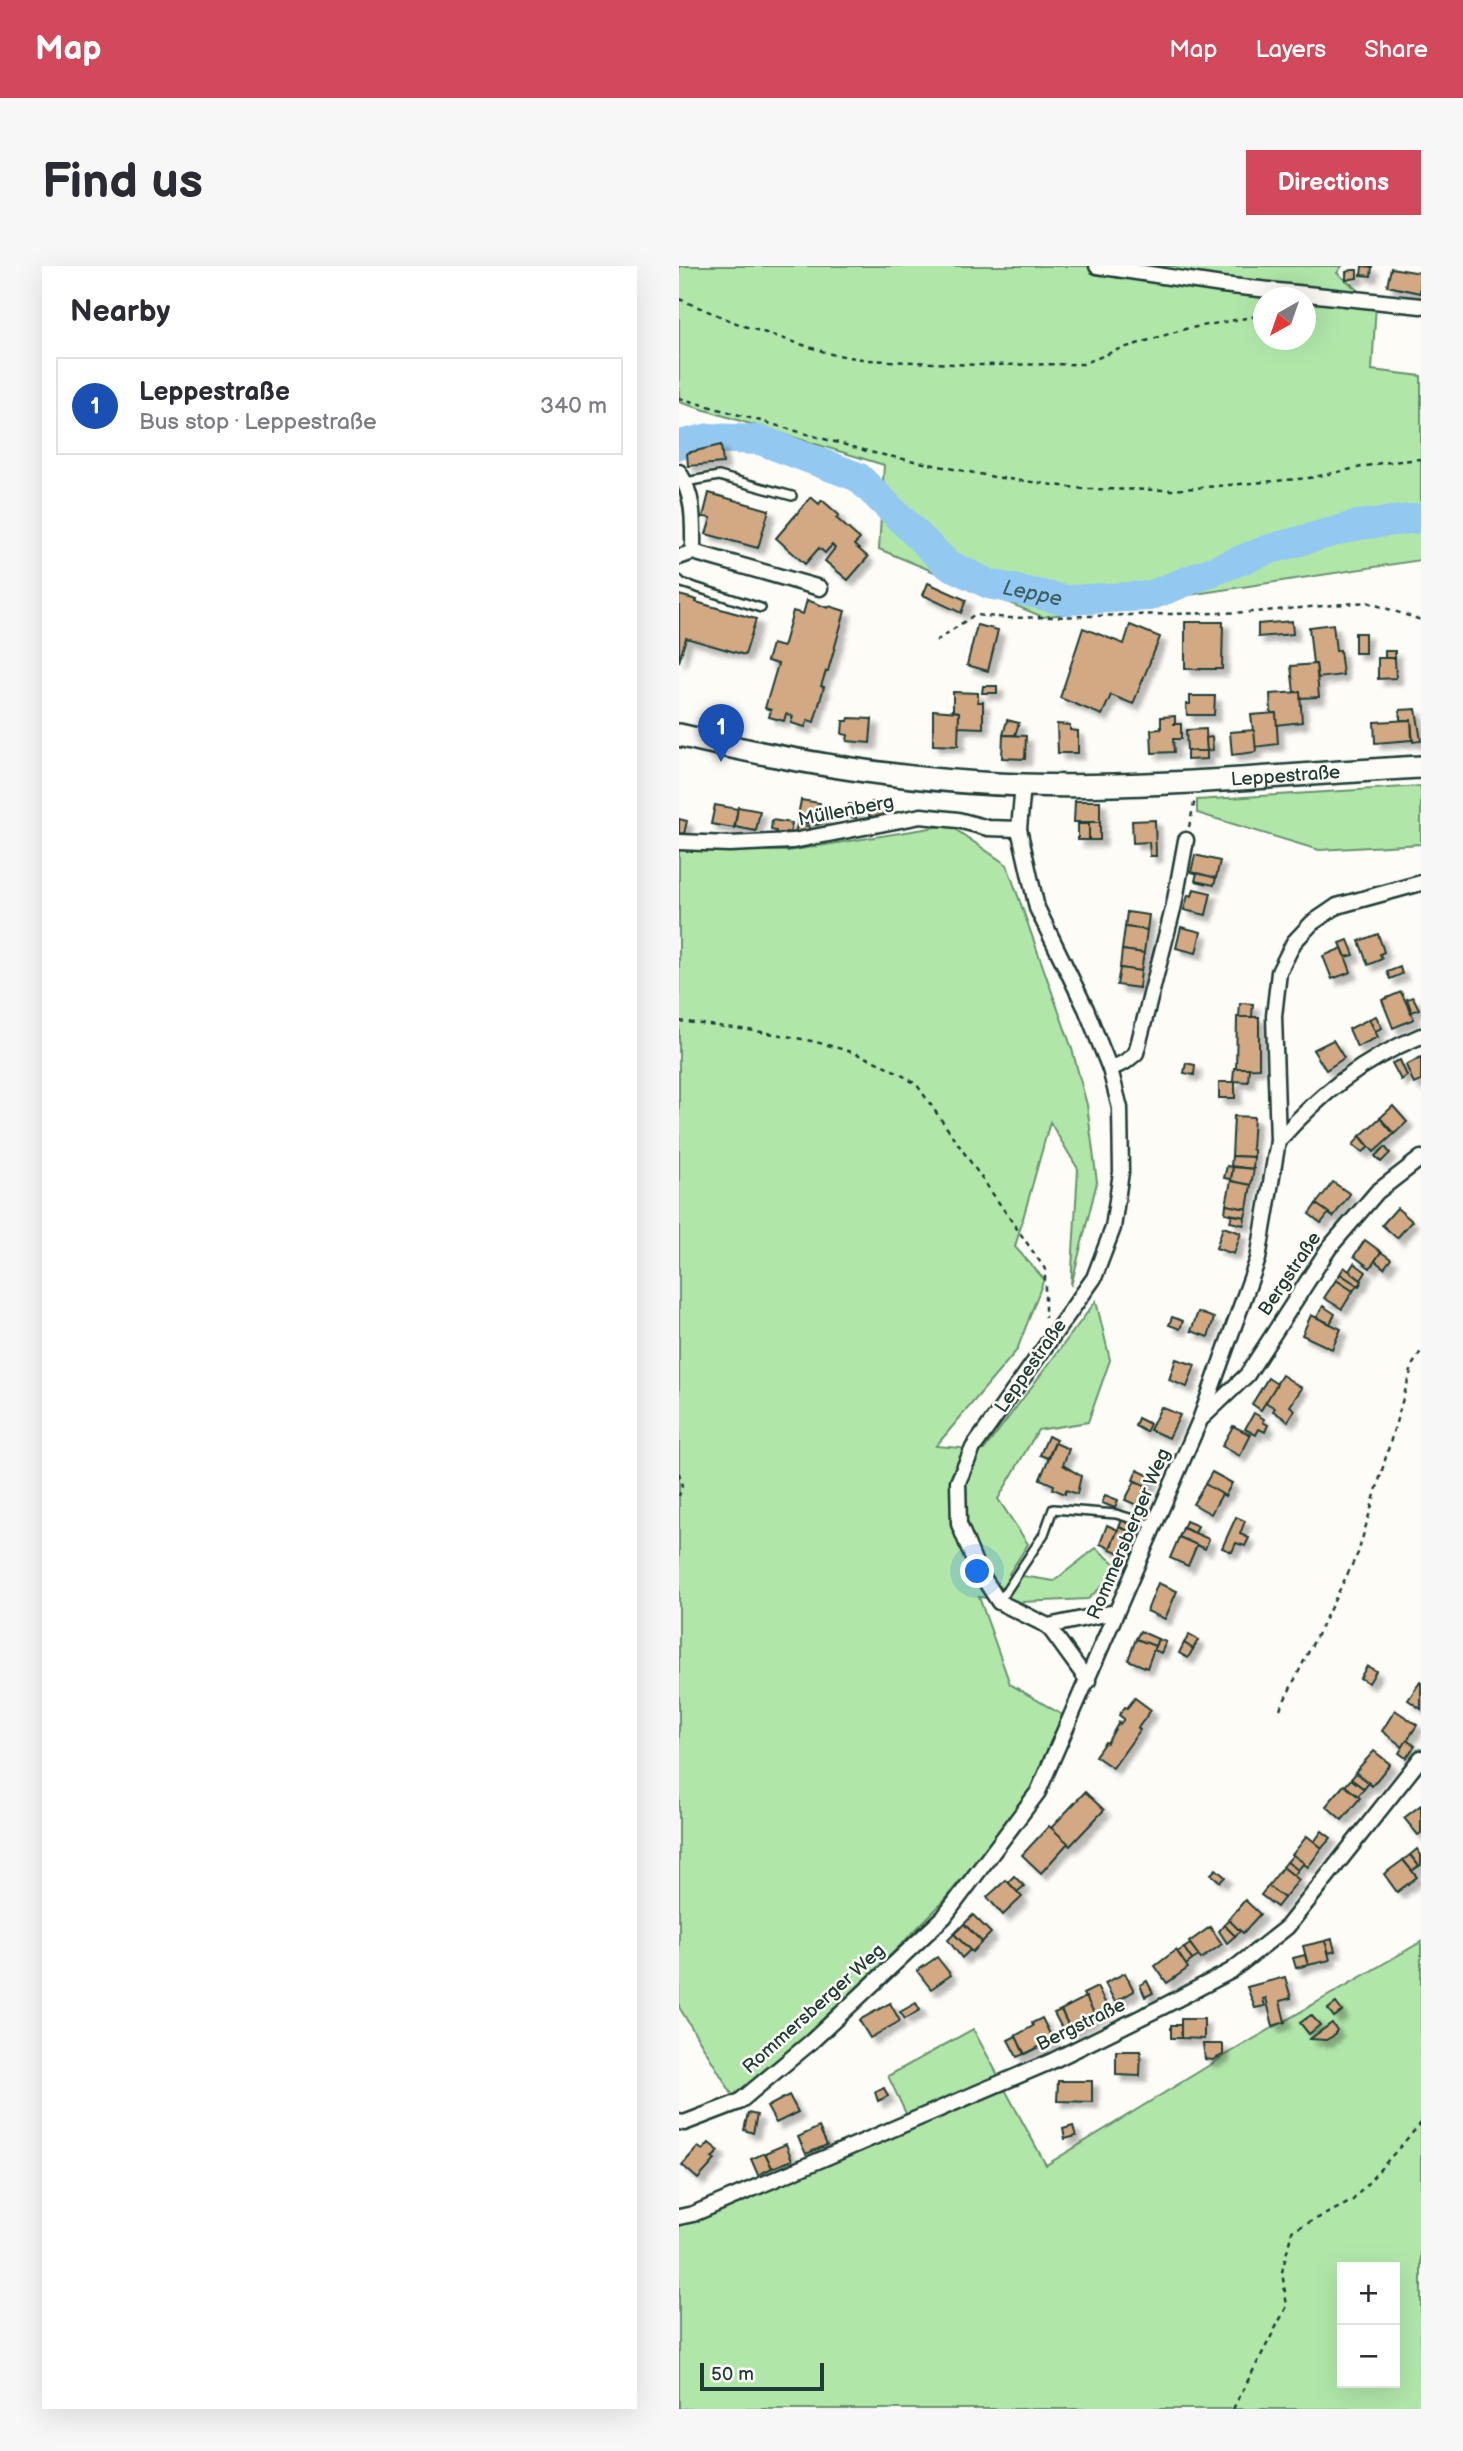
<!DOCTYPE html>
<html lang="en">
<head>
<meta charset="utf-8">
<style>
	:root { --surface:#fff; --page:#f7f7f7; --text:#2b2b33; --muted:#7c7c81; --line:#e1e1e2; --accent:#d1495b }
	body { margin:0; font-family:"Balsamiq Sans",sans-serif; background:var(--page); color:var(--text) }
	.controls { position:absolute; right:21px; bottom:21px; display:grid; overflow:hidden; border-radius:0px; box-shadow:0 7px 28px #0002 }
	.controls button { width:63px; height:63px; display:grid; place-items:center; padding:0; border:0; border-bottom:2px solid var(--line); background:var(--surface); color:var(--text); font:35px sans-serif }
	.compass { position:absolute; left:574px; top:21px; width:63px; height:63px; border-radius:50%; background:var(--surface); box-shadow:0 7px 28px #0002; rotate:220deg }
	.scale { position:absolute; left:21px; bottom:18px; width:124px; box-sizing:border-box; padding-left:7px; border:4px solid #1f3d34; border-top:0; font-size:19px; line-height:24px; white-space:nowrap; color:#1f3d34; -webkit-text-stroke:5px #fdfcf7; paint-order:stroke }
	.you { position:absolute; left:299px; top:1306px; width:24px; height:24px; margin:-18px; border:5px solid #fff; border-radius:50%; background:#1a73e8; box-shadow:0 0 0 10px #1a73e833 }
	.badge { display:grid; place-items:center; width:46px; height:46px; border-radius:50%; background:var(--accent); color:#fff; font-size:23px; font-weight:700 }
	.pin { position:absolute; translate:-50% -58px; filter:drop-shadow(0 2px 4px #0008) }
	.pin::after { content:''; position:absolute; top:37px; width:24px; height:21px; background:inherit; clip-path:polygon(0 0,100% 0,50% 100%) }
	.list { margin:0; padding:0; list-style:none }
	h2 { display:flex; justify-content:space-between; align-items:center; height:91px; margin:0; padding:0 28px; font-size:30px }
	h2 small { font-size:23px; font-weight:400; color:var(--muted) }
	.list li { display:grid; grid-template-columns:46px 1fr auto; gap:21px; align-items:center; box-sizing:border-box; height:98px; margin:0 14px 14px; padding:0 14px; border:2px solid var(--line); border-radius:0px }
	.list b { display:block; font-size:26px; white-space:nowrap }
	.list p { margin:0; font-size:23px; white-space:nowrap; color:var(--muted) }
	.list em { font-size:23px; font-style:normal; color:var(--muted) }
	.map { position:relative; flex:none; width:742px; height:2143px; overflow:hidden; border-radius:0px }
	header { display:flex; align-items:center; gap:42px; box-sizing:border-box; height:98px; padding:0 35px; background:var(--accent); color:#fff }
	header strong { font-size:33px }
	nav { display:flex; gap:38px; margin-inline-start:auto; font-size:24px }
	.intro { display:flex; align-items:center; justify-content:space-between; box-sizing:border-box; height:168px; padding:0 42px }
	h1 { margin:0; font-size:49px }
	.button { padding:18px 32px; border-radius:0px; background:var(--accent); color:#fff; font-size:24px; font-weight:700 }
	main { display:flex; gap:42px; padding:0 42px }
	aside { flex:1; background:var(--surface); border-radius:0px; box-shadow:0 7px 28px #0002 }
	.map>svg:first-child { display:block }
	.green { fill:#b0e7a9; stroke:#68926e; stroke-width:2; fill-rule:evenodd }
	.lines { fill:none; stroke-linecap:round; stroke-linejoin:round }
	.river { stroke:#93c8f1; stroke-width:30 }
	.building { fill:#d2a983; stroke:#1f3d34; stroke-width:2; filter:url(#shadow) }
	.lane-casing { stroke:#1f3d34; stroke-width:12 }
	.street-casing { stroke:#1f3d34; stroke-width:19 }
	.secondary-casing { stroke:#1f3d34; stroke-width:26 }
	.path { stroke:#1f3d34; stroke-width:2.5; stroke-dasharray:5 5; stroke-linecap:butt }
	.lane { stroke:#fdfcf7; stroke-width:7 }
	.street { stroke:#fdfcf7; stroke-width:14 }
	.secondary { stroke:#fdfcf7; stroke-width:21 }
	.labels { text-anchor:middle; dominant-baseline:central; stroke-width:5; stroke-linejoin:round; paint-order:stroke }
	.street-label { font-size:19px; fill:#1f3d34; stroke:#fdfcf7 }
	.water-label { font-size:21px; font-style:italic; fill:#3c6063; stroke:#fdfcf7 }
</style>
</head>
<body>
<header>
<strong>Map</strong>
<nav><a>Map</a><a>Layers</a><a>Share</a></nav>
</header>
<div class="intro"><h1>Find us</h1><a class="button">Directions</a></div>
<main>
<aside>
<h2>Nearby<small></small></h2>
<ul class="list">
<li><span class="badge" style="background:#1a4fb4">1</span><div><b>Leppestraße</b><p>Bus stop · Leppestraße</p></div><em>340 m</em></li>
</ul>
</aside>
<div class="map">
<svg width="742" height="2143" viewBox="0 0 742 2143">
	<defs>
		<filter id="shadow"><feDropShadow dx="6" dy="6" stdDeviation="2" flood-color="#0004"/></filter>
	</defs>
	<rect width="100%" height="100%" fill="#fdfcf7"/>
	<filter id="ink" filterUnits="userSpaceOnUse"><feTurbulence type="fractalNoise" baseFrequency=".0143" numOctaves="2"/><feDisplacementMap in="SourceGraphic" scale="14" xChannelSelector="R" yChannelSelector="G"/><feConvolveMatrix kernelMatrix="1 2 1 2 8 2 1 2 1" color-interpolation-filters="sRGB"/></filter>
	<g filter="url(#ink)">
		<!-- green -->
		<g class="green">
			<path d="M0 0H663L658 7 697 38 693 104 742 110V294L364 351 200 283 205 199 0 136ZM584 32H626V74H584Z"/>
			<path d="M742 520V578L640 584 518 547V534Z"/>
			<path d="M270 559 328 599 393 783 408 839 418 916 392 1020 399 903 371 856 336 981 365 1013 338 1084 257 1180 305 1184 417 1035 431 1094 409 1156 359 1164 319 1233 349 1278 330 1308 375 1315 417 1282 442 1303 409 1333 342 1336 300 1331 331 1418 390 1453 355 1526 260 1640 129 1773 56 1833 0 1741V584L109 585Z"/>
			<path d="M742 1676V2143H0V1955L323 1818 367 1899 552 1786ZM663 2001H716V2117H663Z"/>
			<path d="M294 1763 320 1811 229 1852 209 1810Z"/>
		</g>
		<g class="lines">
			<!-- river -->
			<path class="river" id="s1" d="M0 179 30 172 81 174 179 211 268 298 310 318 387 334 470 330 588 284 679 259 742 252"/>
		</g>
		<!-- building -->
		<g class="building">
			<path d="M683 0 693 1 692 10 682 9Z"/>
			<path d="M712 2 742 7 741 27 708 20Z"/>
			<path d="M673 4H678V12L667 14V6Z"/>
			<path d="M42 179 44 197 9 200 8 187Z"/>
			<path d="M30 227 90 244 79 282 27 268 32 252 24 251Z"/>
			<path d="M132 231 140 238 143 234 160 249 157 252 181 273 175 279 189 291 169 314 146 295 156 282 153 279 146 287 140 282 126 298 97 272Z"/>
			<path d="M249 317 287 334 282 347 244 329Z"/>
			<path d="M0 329 18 334 17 336 77 353 66 389 7 372 0 396Z"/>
			<path d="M128 334 149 342 150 340 166 345 149 405H147L142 420 145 421 135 456 129 454 126 461 112 457 114 450 107 448 105 455 90 451 92 444 86 442 99 398 88 395 93 378 104 381 114 345 124 348Z"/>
			<path d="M613 355 614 368 579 371V358Z"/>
			<path d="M506 356H544L543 403H506Z"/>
			<path d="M654 358 657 385 661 384 664 409 639 412 637 398H634L630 361Z"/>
			<path d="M298 359 319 364 309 405 288 399Z"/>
			<path d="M451 359 481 371 454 438 432 429 423 449 381 432 404 362 445 378Z"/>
			<rect x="676" y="367" width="10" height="20"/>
			<rect x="706" y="385" width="10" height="7"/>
			<path d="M699 392H716L717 412 699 413Z"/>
			<path d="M637 398 640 431 621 432V426H615L612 400Z"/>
			<path d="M304 420H318V427H303Z"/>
			<path d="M274 426 299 427V436H304V462L279 461 280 446 274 445Z"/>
			<path d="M621 426 623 456 597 459V447H592L591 428Z"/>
			<path d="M511 430H536L535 449H508L507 438H511Z"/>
			<path d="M737 443 742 475 734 476 732 454H721V444Z"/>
			<path d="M254 444 280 446 279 480 254 479Z"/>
			<path d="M597 447 599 478 576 481 572 449Z"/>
			<path d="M496 450V458H494H502V473H494L495 486 473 487 472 464 482 463V451Z"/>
			<path d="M170 452 193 453 191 477 168 475 169 469 163 468 164 455H169Z"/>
			<path d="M328 454 340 457 336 469H324Z"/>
			<path d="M732 454 733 474 696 477 695 456Z"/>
			<path d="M378 458 391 459V464L399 465V487H379Z"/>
			<path d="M527 463 528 485H508L507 464Z"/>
			<path d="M575 464 577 486 553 489 551 466Z"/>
			<path d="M324 469 347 470 346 493 323 492Z"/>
			<path d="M533 471 534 484 528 485 527 472Z"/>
			<path d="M508 485H528V493L508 494Z"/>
			<path d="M122 534 141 537 140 544 146 545 144 557 138 559 118 555Z"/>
			<path d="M396 535H421V556H395Z"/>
			<path d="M192 536 207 537 205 552 190 550Z"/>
			<path d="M170 538 178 539 177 552 169 551Z"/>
			<path d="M36 539 59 543 55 562 32 558Z"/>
			<path d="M59 541 81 545 77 565 56 561Z"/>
			<path d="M0 553 8 555 5 568 0 567Z"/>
			<path d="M93 554 113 557 111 567 107 566 106 570 97 569V565L92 564Z"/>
			<path d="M476 554 477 590H471L470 576 454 577 453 555Z"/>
			<rect x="410" y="556" width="11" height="18"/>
			<path d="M118 558 130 560V567L116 569Z"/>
			<rect x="399" y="558" width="11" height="16"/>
			<path d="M516 589 541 595 537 612 512 606Z"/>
			<path d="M518 607 537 612 535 619 516 615Z"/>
			<path d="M515 623 532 627 527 649 505 644 509 629 513 630Z"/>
			<path d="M448 646 470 649 468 664 446 661Z"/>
			<path d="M446 661 468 664 465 687 443 684Z"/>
			<path d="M502 661 522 666 517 687 497 682Z"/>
			<path d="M699 668 705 686 701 688 703 693 689 699 680 675Z"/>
			<path d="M669 674 675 689 667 691 661 677Z"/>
			<path d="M663 682 672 706 653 713 644 690Z"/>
			<path d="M443 684 465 687 462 705 441 702Z"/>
			<path d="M721 701 723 708 711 713 708 706Z"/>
			<path d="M441 702 462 705 460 722 438 719Z"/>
			<path d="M722 726 735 753 714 762 703 734Z"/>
			<path d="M734 731 740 743 733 746 728 733Z"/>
			<path d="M561 737 574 738 573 751H560Z"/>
			<path d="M697 750 703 762 696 765 690 753Z"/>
			<path d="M558 751H580V802L557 803Z"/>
			<path d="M690 753 699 771 678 781 670 763Z"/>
			<path d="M654 774 665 792 647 804 634 784Z"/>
			<path d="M742 791V815L735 818 727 799Z"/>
			<path d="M721 794 728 810 722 814 713 797Z"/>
			<path d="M507 797 516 799 515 809 505 807Z"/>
			<path d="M555 802H570L569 816 554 815Z"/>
			<rect x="540" y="816" width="16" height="16"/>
			<path d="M714 840 728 856 715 868 701 852Z"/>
			<path d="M555 850 575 851 573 883 575 884V891L553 890Z"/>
			<path d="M701 852 715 868 695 886 681 870Z"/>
			<path d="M681 870 690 881 684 886 674 879Z"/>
			<path d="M706 881 711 887 702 896 696 890Z"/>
			<path d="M553 890 575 891 574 903 552 900Z"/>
			<path d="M548 900 554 901 552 913 545 912Z"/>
			<path d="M554 901 575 903 572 919 552 915Z"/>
			<path d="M552 915 572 919 568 943 547 939Z"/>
			<path d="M654 916 671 928 654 951 637 938Z"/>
			<path d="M637 938 650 947 642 957 630 948Z"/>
			<path d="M547 939 568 943 566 951 546 947Z"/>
			<path d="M718 942 733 955 718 972 703 959Z"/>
			<path d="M553 949 566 951 565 959 551 956Z"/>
			<path d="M544 961 562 967 555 988 537 982Z"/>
			<path d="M686 974 702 986 691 1002 675 990Z"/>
			<path d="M702 986 712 993 705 1002 696 995Z"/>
			<path d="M675 997 687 1006 682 1014 670 1005Z"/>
			<path d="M665 1001 683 1015 680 1020 661 1008Z"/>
			<path d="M661 1008 678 1019 674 1025 657 1014Z"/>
			<path d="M657 1014 674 1025 663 1043 645 1032Z"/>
			<path d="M644 1040 656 1048 651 1058 638 1051Z"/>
			<path d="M519 1046 535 1052 529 1071 512 1065Z"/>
			<path d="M632 1049 662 1063 653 1083 623 1069Z"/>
			<path d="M493 1051 504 1055 501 1063 490 1059Z"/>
			<path d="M497 1093 516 1099 508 1121 490 1114Z"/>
			<path d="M603 1109 623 1122 611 1140 616 1144 609 1155 594 1145 596 1142 586 1136Z"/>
			<path d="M589 1112 598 1118 582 1144 573 1138Z"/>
			<path d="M482 1141 501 1149 490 1172 471 1164Z"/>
			<path d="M575 1147 585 1153 584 1156 589 1159 586 1166 580 1163 577 1169 566 1163Z"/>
			<path d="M459 1152 471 1158 467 1166 456 1160Z"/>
			<path d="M554 1160 572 1169 561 1190 543 1180Z"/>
			<path d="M369 1170 377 1174 369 1192 361 1189Z"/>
			<path d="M376 1177 390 1183 384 1199 402 1210 398 1228 387 1224 386 1228 374 1223 375 1219 361 1213Z"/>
			<path d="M458 1204 473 1211 469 1221 454 1214Z"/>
			<path d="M533 1206 553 1217 546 1230 526 1218Z"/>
			<path d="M456 1215 469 1221 460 1240 446 1234Z"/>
			<path d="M526 1218 543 1228 532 1248 514 1238Z"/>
			<path d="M426 1229 439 1234 436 1242 423 1237Z"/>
			<path d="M557 1251 566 1255 561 1268 570 1272 566 1280 557 1277 553 1286 543 1282Z"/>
			<path d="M443 1254 455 1260 453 1266 440 1261Z"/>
			<path d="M507 1255 519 1260 516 1267 504 1262Z"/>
			<path d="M428 1259 439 1264 431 1282 421 1278Z"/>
			<path d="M440 1261 455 1267 446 1289 431 1283Z"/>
			<path d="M504 1262 530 1273 526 1283 500 1271Z"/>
			<path d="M500 1271 518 1279 509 1300 491 1292Z"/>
			<path d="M479 1317 498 1325 486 1353 468 1345Z"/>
			<path d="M461 1365 479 1373 476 1380 457 1373Z"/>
			<path d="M510 1369 519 1374 514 1383 505 1377Z"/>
			<path d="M457 1373 476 1380 468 1402 449 1394Z"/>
			<path d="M479 1373 487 1376 482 1387 475 1384Z"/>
			<path d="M505 1377 514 1383 509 1392 500 1387Z"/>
			<path d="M688 1400 697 1405 690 1417 681 1412Z"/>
			<path d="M741 1416 742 1417V1443L729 1434Z"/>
			<path d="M456 1432 472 1444 459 1462 461 1464 434 1502 416 1490 426 1476 428 1477 440 1456 441 1458 445 1453 440 1449 446 1441 448 1442Z"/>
			<path d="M716 1444 738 1459 724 1481 703 1465Z"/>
			<path d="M728 1474 736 1480 727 1492 720 1487Z"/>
			<path d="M695 1485 711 1498 693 1520 676 1506Z"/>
			<path d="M677 1507 690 1517 685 1523 672 1513Z"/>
			<path d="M672 1513 685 1523 679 1530 666 1520Z"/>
			<path d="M665 1519 681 1532 663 1554 647 1540Z"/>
			<path d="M406 1526 425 1544 391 1580 372 1562Z"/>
			<path d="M742 1539V1567L739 1569 725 1552Z"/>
			<path d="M370 1560 389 1577 362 1607 343 1589Z"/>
			<path d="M643 1565 652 1572 643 1582 635 1576Z"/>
			<path d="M628 1570 643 1582 629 1601 613 1589Z"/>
			<path d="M738 1583 742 1589V1599L740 1600 731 1589Z"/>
			<path d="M614 1589 625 1597 619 1604 608 1596Z"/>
			<path d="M731 1589 740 1600 733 1605 724 1594Z"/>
			<path d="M724 1594 738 1611 718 1626 705 1608Z"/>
			<path d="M608 1596 619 1604 615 1610 604 1601Z"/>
			<path d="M604 1601 620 1614 605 1632 589 1620Z"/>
			<path d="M537 1603 546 1611 541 1616 532 1608Z"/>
			<path d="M335 1610 345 1620 338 1626 329 1616Z"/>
			<path d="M327 1614 343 1631 324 1649 308 1631Z"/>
			<path d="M589 1620 605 1632 598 1641 582 1629Z"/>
			<path d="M566 1634 581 1648 564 1667 549 1654Z"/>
			<path d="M294 1649 312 1667 303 1676 285 1658Z"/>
			<path d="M550 1654 561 1665 556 1670 545 1659Z"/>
			<path d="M285 1658 303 1676 293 1686 275 1668Z"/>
			<path d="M545 1659 556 1670 548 1677 540 1665Z"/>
			<path d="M531 1661 543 1678 522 1693 510 1676Z"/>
			<path d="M275 1668 291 1684 283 1692 269 1674Z"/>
			<path d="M653 1673 656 1685 650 1687 646 1675Z"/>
			<path d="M646 1675 651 1694 629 1699 624 1680Z"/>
			<path d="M511 1678 520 1690 513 1694 505 1682Z"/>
			<path d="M505 1682 513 1694 507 1699 498 1686Z"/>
			<path d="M497 1684 509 1702 488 1717 476 1700Z"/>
			<path d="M626 1689 629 1699 617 1702 614 1692Z"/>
			<path d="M258 1691 272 1709 252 1723 238 1705Z"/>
			<path d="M446 1707 455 1725 436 1736 426 1717Z"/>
			<path d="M606 1711 612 1732 601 1735 606 1756 594 1760 587 1732 584 1733 586 1740 576 1742 568 1721Z"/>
			<path d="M468 1715 474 1727 466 1731 461 1719Z"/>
			<path d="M418 1721 430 1744 417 1751 404 1728Z"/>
			<path d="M407 1731 417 1751 392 1765 382 1744Z"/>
			<path d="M211 1737 221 1755 191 1772 180 1754Z"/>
			<path d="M237 1737 241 1744 226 1753 221 1746Z"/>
			<path d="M657 1737 663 1745 655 1751 649 1743Z"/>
			<path d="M382 1744 392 1765 386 1768 375 1747Z"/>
			<path d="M632 1749 641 1759 630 1768 621 1757Z"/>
			<path d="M363 1752 374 1774 346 1788 336 1770 354 1760 353 1757Z"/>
			<path d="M502 1753H525V1773L502 1772Z"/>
			<path d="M653 1757 658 1764 654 1770 647 1774 631 1773Z"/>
			<rect x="492" y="1759" width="10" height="13"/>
			<path d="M337 1770 345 1788 338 1791 329 1774Z"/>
			<path d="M524 1778H544V1789L534 1794 526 1793Z"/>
			<path d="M437 1785H462L461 1810 437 1809Z"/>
			<path d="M379 1815H413V1836L378 1835Z"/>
			<path d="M205 1822 209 1830 199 1835 196 1826Z"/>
			<path d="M110 1829 119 1846 97 1857 88 1841Z"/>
			<path d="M69 1847 78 1849 74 1867 65 1864Z"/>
			<path d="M394 1860 397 1870 386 1873 384 1863Z"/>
			<path d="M140 1861 148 1879 127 1888 119 1871Z"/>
			<path d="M30 1877 40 1885 33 1892 36 1894 19 1913 3 1899 19 1881 24 1884Z"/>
			<path d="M107 1878 113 1894 93 1902 86 1887Z"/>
			<path d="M86 1887 93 1902 79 1909 72 1893Z"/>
		</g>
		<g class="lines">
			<!-- lane casing -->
			<g class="lane-casing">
				<g id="lane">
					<path d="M6 216 40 210 113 230"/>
					<path d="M0 314 3 317 82 342"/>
					<path d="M320 1336 365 1268 374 1243 437 1248 475 1259"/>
				</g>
			</g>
			<!-- street casing -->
			<g class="street-casing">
				<g id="street">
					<path d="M418 0 543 19 742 40"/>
					<path d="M0 206C16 232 14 256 14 286L0 291"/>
					<path d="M14 286 141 322"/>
					<path d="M344 519 340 563 358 642 407 743 431 803 441 842 442 906 434 962 415 1012 294 1182 279 1216 280 1258 298 1302 320 1336 369 1360 409 1415"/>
					<path d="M0 576 50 578 114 575 242 550 279 554 309 562 340 563"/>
					<path d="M431 803 446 796 457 787 495 639 507 574"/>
					<path d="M599 875C641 828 683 794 742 770"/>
					<path d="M524 1151 568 1109 650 982 698 926 742 892"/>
					<path d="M369 1360 436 1346"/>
					<path d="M0 1856 5 1857 60 1836 132 1776 265 1651 359 1526 521 1154 579 993 599 875 595 750 600 706 615 676 633 657 658 640 742 617"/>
					<path d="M0 1951 14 1948 371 1796 481 1742 552 1705 608 1661 742 1492"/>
				</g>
			</g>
			<!-- secondary casing -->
			<g class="secondary-casing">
				<g id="secondary">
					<path id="s2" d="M0 469C113 496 229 516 345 519 478 523 610 508 742 501"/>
				</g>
			</g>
			<!-- path -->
			<g class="path">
				<path d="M0 33 62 59 152 88 189 94 298 99 404 98 438 84 506 63 584 49"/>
				<path d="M0 132 195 187 315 211 405 223 493 224 630 212 702 197 742 193"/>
				<path d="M257 375 295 349 330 352 575 346 688 336 742 354"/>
				<path d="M510 561 516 533"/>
				<path d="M0 755C79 766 171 771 238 819L366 1003V1052"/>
				<path d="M0 1207 3 1220 0 1230"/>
				<path d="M601 1443 679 1287 734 1098 742 1085"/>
				<path d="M554 2143 608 2040 603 2006 613 1965 673 1935 742 1857"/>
			</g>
			<!-- lane -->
			<use href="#lane" class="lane"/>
			<!-- street -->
			<use href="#street" class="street"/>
			<!-- secondary -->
			<use href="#secondary" class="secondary"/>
		</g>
	</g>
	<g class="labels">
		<!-- street labels -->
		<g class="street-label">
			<text stroke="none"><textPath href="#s2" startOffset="611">Leppestraße</textPath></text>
			<text transform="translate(167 545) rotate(-11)">Müllenberg</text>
			<text transform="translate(611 1008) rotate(-56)">Bergstraße</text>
			<text transform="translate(352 1100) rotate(-55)">Leppestraße</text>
			<text transform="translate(450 1268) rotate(-67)">Rommersberger Weg</text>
			<text transform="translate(135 1743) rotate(-42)">Rommersberger Weg</text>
			<text transform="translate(402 1759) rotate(-26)">Bergstraße</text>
		</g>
		<!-- water labels -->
		<g class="water-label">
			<text stroke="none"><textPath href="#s1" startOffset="402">Leppe</textPath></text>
		</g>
	</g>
</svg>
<div class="controls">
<button>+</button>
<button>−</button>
</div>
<svg class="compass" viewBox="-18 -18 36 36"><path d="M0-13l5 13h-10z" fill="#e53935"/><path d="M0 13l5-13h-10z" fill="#7c7c81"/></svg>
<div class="scale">50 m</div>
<div class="you"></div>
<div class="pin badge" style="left:42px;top:496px;background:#1a4fb4">1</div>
</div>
</main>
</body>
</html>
